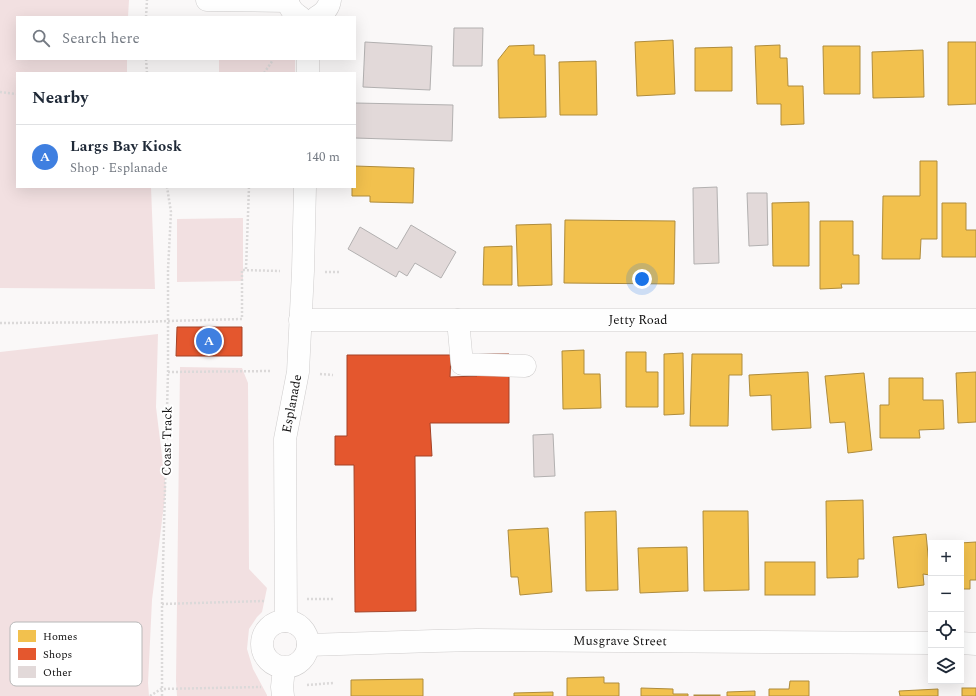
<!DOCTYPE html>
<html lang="en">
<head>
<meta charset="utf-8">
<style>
	:root { --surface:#fff; --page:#f6f6f7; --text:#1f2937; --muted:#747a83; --line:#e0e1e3; --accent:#7c3aed }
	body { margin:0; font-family:Spectral,serif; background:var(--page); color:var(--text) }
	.controls { position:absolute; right:12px; bottom:12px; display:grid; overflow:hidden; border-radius:0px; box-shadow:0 4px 16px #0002 }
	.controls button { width:36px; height:36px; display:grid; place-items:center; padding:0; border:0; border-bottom:1px solid var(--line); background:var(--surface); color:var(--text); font:20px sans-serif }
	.you { position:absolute; left:642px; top:279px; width:14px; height:14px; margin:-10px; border:3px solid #fff; border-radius:50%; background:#1a73e8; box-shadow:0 0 0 6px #1a73e833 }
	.badge { display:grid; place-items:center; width:26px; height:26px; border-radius:50%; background:var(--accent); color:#fff; font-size:13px; font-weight:700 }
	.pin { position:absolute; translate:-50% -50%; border:2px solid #fff; box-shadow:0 1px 4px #0006 }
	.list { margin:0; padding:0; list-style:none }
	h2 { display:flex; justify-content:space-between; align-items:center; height:52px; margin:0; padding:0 16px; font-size:17px }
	h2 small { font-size:13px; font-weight:400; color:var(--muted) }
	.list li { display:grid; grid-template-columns:26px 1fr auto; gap:12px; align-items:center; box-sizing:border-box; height:64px; padding:0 16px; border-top:1px solid var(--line) }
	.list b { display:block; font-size:15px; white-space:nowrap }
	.list p { margin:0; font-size:13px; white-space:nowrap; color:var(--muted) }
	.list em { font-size:13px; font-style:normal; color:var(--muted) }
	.icon { flex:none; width:22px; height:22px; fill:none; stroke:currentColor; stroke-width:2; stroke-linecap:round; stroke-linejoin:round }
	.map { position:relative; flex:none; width:976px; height:696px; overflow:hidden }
	.search { position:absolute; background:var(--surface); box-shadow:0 4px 16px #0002; left:16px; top:16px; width:340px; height:44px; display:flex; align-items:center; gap:10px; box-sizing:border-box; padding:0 14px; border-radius:0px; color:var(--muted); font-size:15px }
	.panel { position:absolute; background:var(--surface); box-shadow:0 4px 16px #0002; left:16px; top:72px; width:340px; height:116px; border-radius:0px }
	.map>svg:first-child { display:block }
	.green { fill:#f2e0e1 }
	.homes { fill:#f2c14e; stroke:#af8c3c }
	.shops { fill:#e4572e; stroke:#a54226 }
	.building { fill:#e2d9d9; stroke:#b2b0b0 }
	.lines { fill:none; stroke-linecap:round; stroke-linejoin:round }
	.minor-casing { stroke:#cfcdcd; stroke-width:23 }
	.path { stroke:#dbd9d9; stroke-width:2.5; stroke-dasharray:2 2; stroke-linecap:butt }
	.minor { stroke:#fefefe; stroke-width:22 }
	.labels { text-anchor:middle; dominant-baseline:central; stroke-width:4; stroke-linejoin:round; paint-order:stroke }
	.street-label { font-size:13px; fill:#131212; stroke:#fff }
	.key { fill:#fff; stroke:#b8b8b8; stroke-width:1 }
	.key-label { font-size:11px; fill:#131212 }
</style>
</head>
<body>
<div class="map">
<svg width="976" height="696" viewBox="0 0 976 696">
	<rect width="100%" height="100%" fill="#faf8f8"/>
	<!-- green -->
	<g class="green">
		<path d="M0 0H129L128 17H17V59H127V73H17V187H151L155 289 0 288Z"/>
		<rect x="219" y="59" width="76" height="14"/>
		<path d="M243 218V281L177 282V219Z"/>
		<path d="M158 334 156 407 166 489 152 600 148 683 149 696H0V352Z"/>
		<path d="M180 367 242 368 248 383 249 569 267 588 262 612 257 617 249 629 247 649 253 669 267 695V696H177L176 681Z"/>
	</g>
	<!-- homes -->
	<g class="homes">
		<path d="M673 40 675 94 637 96 635 42Z"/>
		<path d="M948 42H976V104L948 105Z"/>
		<path d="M534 45V55H545L546 117 499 118 498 60 509 46Z"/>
		<path d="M780 45V58H787L788 86H803L804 124 781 125V104H757L755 46Z"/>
		<path d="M823 46H860V94H824Z"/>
		<path d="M732 47V91H695V48Z"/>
		<path d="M923 50 924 97 873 98 872 52Z"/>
		<path d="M596 61 597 115H560L559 62Z"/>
		<path d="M920 161H937V239H921L920 259H882L883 196H920Z"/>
		<path d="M355 166 414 168 413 203 370 202V196H352V187H355Z"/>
		<path d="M809 202V266H773L772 203Z"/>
		<path d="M942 203H966V230H976V257H942Z"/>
		<path d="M565 220 675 221 674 284 564 283Z"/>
		<path d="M820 221H853V255H859V284H841L842 288 820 289Z"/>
		<path d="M551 224 552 285 518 286 516 225Z"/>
		<path d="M512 246V285H483L484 247Z"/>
		<path d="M584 350V374H600L601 408 563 409 562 351Z"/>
		<path d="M626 352H646V372H658V407H626Z"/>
		<path d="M683 353 684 414 664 415V354Z"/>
		<path d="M692 354H742V375H729L728 426H690Z"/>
		<path d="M808 372 811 428 772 430 771 395 750 396 749 375Z"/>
		<path d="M976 372V422L958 423 956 373Z"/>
		<path d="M864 373 872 450 848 453 845 422 830 423 825 376Z"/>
		<path d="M889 378H923V400H943L944 429 919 430 920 438H880V405H889Z"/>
		<path d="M863 500 864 559H858V577L827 578 826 501Z"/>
		<path d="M616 511 618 590 586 591 585 512Z"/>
		<path d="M703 511H748L749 590 704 591Z"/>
		<path d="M548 528 552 592 520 595 518 577H511L508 530Z"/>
		<path d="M926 534 930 575 923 574 924 585 898 588 893 537Z"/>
		<path d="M976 542V580H970V589H961V543H960Z"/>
		<path d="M687 547 688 591 640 593 638 548Z"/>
		<rect x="765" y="562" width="50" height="33"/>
		<path d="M604 677V683H619V696H567V678Z"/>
		<path d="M423 679V696H351V680Z"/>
		<path d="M790 681H809V696H769V689H789Z"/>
		<path d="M641 688 673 689V694H688V696H641Z"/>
		<rect x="962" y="688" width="14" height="8"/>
		<path d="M938 689V696H900L899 691Z"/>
		<path d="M755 691V696H727V692Z"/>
		<path d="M553 692V696H514V693Z"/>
		<rect x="694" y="695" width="26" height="1"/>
	</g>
	<!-- shops -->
	<g class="shops">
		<path d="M177 327H242V356H176Z"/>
		<path d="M477 354H509V423H430L432 456H415L416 611 355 612 354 465H335V436H347V355H451L450 377 477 376Z"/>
	</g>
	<!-- building -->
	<g class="building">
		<path d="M454 28H483L482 66H453Z"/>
		<path d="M365 42 432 46 430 90 363 87Z"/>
		<path d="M355 103 453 105 452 141 355 138Z"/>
		<path d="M717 187 719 263 694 264 693 188Z"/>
		<path d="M747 193H767L768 245 749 246Z"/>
		<path d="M411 225 456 252 441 278 415 263 407 276 399 271 396 277 348 249 360 227 397 249Z"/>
		<path d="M553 434 555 476 534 477 533 435Z"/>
	</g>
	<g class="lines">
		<!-- minor casing -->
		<g class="minor-casing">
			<g id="minor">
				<path d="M207 0 288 1"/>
				<path d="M287 0C289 8 293 13 300 17"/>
				<path d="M317 17C324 13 329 8 330 0"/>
				<path d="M308 73V59"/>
				<path id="s1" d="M300 320H976"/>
				<path d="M458 320 462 364 525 366"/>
				<circle cx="285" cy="644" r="23"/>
				<path id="s2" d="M286 621 285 439 298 372 303 271 305 187"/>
				<path d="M961 643 976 644"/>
				<path id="s3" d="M308 645 434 641 477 640 931 643"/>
				<path d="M283 696 282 687 284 668"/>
			</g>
		</g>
		<!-- path -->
		<g class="path">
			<path d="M146 17 147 0"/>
			<path d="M146 59 147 73"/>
			<path d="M264 73 271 63 273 59"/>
			<path d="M0 92 17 94"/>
			<path d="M246 269 249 187"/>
			<path d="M325 272H339"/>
			<path d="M0 323 145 322 168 321 242 319V270L280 271"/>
			<path d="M168 372 271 371"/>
			<path d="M320 374 333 375"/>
			<path d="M307 599H333"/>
			<path d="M162 604 264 601"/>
			<path d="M307 685 333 683"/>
			<path d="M150 696 161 689 261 687"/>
			<path d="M162 696V604L168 372V270L171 212 167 187"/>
		</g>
		<!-- minor -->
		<use href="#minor" class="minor"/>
	</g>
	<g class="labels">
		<!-- street labels -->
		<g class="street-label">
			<text stroke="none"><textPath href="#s1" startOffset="338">Jetty Road</textPath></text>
			<text stroke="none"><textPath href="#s2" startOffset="218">Esplanade</textPath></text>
			<text transform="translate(167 441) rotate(-89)">Coast Track</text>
			<text stroke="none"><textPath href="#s3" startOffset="312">Musgrave Street</textPath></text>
		</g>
	</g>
	<!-- legend -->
	<rect x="10" y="622" width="132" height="64" rx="6" class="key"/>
	<rect x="18" y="630" width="18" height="12" fill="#f2c14e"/>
	<rect x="18" y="648" width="18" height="12" fill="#e4572e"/>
	<rect x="18" y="666" width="18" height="12" fill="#e2d9d9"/>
	<g class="key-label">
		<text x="43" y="640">Homes</text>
		<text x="43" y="658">Shops</text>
		<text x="43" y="676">Other</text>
	</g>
</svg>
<div class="controls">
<button>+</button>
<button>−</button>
<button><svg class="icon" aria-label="locate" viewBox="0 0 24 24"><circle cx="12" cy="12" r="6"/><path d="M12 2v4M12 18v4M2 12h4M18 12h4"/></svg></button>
<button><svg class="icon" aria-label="layers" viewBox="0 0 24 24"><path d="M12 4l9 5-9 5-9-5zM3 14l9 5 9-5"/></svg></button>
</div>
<div class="you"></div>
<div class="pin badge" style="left:209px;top:341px;background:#3f7fe0">A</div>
<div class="search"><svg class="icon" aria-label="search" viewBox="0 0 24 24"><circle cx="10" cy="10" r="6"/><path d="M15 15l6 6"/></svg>Search here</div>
<section class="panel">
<h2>Nearby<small></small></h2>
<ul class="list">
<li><span class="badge" style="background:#3f7fe0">A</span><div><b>Largs Bay Kiosk</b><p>Shop · Esplanade</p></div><em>140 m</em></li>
</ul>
</section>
</div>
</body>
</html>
